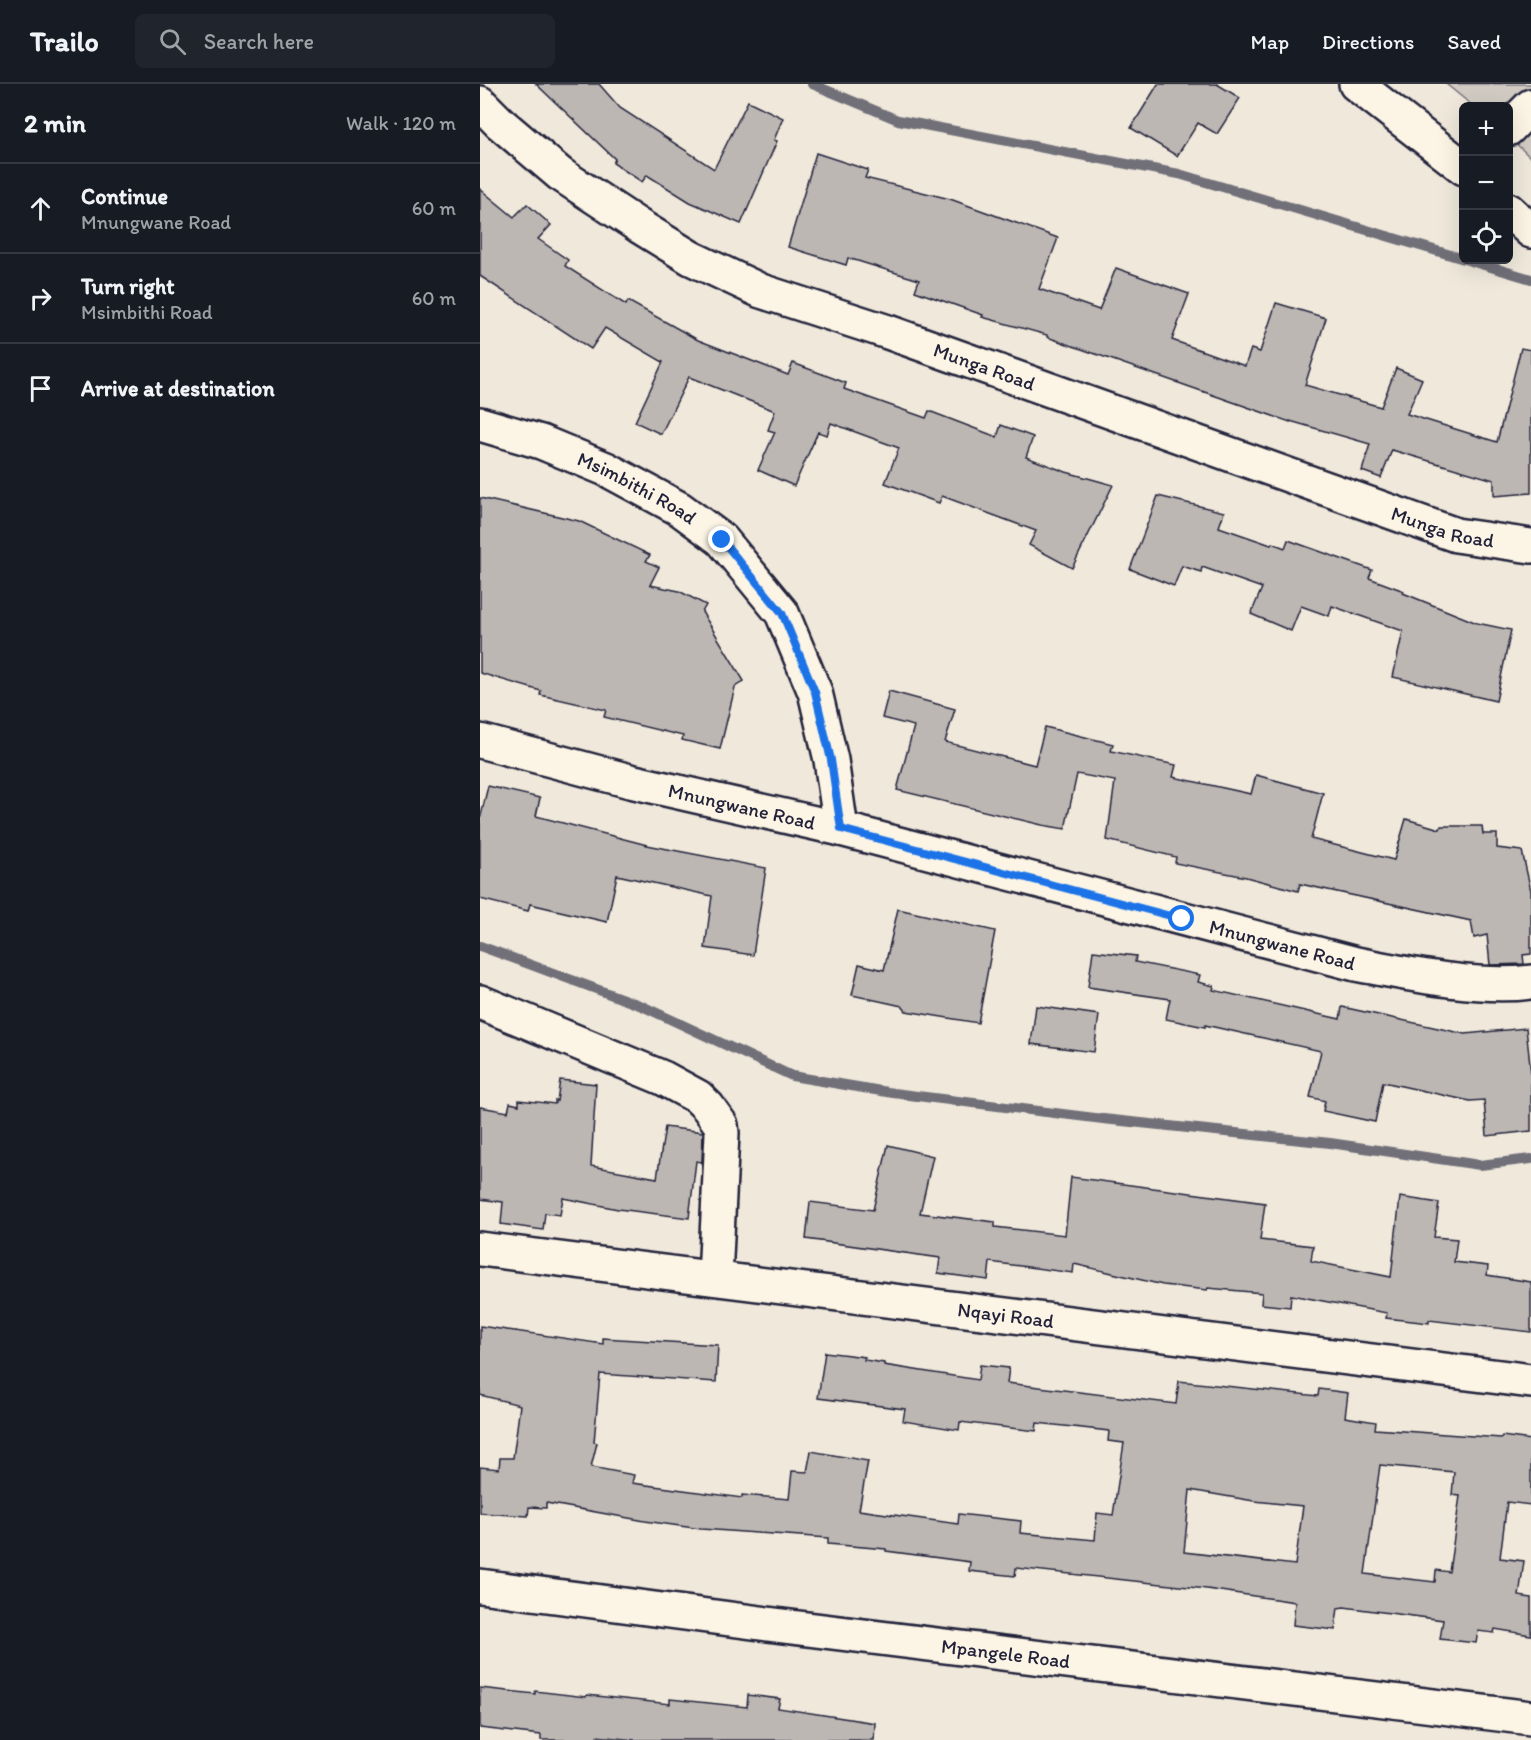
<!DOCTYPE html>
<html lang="en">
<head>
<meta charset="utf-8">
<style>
	:root { --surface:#171b24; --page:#20242c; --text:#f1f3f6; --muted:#9ea1a6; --line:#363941 }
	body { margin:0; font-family:Itim,sans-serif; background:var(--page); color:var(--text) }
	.controls { position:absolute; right:18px; top:18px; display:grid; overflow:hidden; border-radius:9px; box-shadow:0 6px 24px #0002 }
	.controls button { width:54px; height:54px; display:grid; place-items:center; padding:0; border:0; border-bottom:2px solid var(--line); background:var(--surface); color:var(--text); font:30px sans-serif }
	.stop { position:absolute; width:18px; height:18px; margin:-14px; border:4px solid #1a73e8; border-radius:50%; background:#fff }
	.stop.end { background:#1a73e8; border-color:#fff; box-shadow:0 2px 6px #0008 }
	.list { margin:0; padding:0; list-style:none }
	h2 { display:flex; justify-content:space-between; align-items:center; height:78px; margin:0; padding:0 24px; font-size:26px }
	h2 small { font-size:20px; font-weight:400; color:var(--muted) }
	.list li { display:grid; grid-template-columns:39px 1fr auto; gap:18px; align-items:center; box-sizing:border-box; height:90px; padding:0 24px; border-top:2px solid var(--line) }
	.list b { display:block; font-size:22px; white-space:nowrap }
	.list p { margin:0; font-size:20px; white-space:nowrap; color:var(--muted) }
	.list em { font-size:20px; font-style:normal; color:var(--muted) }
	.icon { flex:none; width:33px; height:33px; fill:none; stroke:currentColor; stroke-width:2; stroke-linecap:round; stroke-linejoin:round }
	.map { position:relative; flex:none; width:1051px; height:1656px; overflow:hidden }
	header { display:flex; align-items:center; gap:36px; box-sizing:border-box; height:84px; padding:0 30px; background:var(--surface); border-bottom:2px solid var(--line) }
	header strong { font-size:28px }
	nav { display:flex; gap:33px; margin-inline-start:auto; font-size:21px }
	.search { width:420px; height:54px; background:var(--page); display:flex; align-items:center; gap:15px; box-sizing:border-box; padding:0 21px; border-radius:9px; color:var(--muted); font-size:22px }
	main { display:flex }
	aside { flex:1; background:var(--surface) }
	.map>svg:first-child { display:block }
	.green { fill:#d1cbc3; stroke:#7a767f; stroke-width:1.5 }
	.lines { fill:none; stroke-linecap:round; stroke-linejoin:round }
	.stream { stroke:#716f79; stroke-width:10 }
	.building { fill:#bcb7b3; stroke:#22223b; stroke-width:1.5; fill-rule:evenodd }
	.minor-casing { stroke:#22223b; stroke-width:38 }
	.minor { stroke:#fcf5e5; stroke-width:33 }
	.route { stroke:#1a73e8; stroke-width:8 }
	.labels { text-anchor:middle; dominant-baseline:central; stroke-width:4.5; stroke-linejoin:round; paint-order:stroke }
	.street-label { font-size:20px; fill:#22223b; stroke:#fcf5e5 }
</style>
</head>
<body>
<header>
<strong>Trailo</strong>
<div class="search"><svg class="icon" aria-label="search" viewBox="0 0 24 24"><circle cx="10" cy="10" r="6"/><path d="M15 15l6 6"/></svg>Search here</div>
<nav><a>Map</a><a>Directions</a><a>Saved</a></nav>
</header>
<main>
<aside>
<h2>2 min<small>Walk · 120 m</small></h2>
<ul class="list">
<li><svg class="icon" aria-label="ahead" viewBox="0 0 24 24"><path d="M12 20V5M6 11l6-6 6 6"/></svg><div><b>Continue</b><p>Mnungwane Road</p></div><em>60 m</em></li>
<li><svg class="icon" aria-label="right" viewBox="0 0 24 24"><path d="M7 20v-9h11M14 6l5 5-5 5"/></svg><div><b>Turn right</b><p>Msimbithi Road</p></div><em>60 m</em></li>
<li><svg class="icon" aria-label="arrive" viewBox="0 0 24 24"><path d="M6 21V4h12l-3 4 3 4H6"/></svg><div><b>Arrive at destination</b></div></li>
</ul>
</aside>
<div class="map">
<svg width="1051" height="1656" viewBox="0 0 1051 1656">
	<rect width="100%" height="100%" fill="#efe8db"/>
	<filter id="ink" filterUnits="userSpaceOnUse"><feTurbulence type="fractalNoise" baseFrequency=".0167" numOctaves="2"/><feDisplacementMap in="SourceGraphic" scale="12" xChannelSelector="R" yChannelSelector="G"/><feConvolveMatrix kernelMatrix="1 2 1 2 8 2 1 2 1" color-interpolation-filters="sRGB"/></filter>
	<g filter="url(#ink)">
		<!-- green -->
		<path class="green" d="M966 0H1051V74L1029 53 1028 22H993Z"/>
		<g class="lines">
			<!-- stream -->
			<g class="stream">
				<path d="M332 0 418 36 699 90 1051 195"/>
				<path d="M0 862 162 922 312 992 413 1009 623 1035 850 1059 1000 1081 1051 1075"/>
			</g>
		</g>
		<!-- building -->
		<g class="building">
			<path d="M56 0H119L140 24 234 85 268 17 303 34 294 56 297 57 261 140 210 118 167 91 162 98 133 79 135 75Z"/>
			<path d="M678 0H737L760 14 737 50 718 39 697 72 651 44Z"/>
			<path d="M336 69 388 86 385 94 470 115 578 154 559 205 619 226 636 184 709 210 692 256 765 282 771 265 780 268 796 219 846 234 825 301 901 323 916 284 942 295 927 330 1017 358 1041 264 1051 266V409L1014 412V396L912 366 901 394 882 387 890 360 810 337V338L567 253V251L502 233 503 231 435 207 439 196 368 174 366 181 308 163Z"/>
			<path d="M0 105 34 133 47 120 71 141 58 155 88 176 85 182 146 221 148 217 218 256 308 291 313 279 366 299 364 305 446 334 449 327 517 353 521 341 553 353 546 373 586 388 633 401 592 484 549 461 556 447 462 412 459 419 405 399 419 364 351 339 347 351 338 348 314 402 278 386 295 348 288 346 295 327 209 293 181 350 155 338 183 278 125 244 111 265 0 192Z"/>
			<path d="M678 412 744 428 739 443 791 461 792 459 805 464 808 456 892 486 889 494 924 507 923 509 997 539 1031 546 1016 617 913 593 923 547 852 522 849 532 821 522 811 547 771 530 782 504 722 483 721 488 702 482 694 502 650 485Z"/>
			<path d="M0 414 99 437 170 471 166 477 179 483 170 501 199 507 226 521 222 528 264 597 255 603 240 665 202 656 203 652 124 633 126 626 60 611 61 607 0 589Z"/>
			<path d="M409 607 475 625 465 658 555 681 565 643 633 660 631 667 696 681 693 693 771 710 776 691 843 709 831 755 914 776 926 735 960 745 961 742H1002L1003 750H1017V764L1042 767 1051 807V870L1043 871 1044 880 1010 881 1007 851 994 854 991 837 820 800 818 807 766 793 695 779 696 773 627 756 635 697 597 690 585 745 562 741 417 706 434 642 402 634Z"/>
			<path d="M8 702 60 714 56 732 167 761 286 784 273 871 225 864 232 812 137 791 127 838 50 820 48 827 0 815V736Z"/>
			<path d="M418 825 515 847 498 939 426 927 422 922 372 911 379 880 404 886Z"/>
			<path d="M613 867 656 872 655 878 720 891 718 898 734 902 733 906 860 935 862 923 985 950 1046 944 1051 990V1047L1007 1052 1004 1016 990 1017 903 998 895 1038 843 1027 845 1017 830 1013 841 967 725 941V943L686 935 690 915 608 903Z"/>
			<path d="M556 922 619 931 614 968 551 960Z"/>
			<path d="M80 996 116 1000 111 1082 177 1094 185 1043 223 1048 222 1078 216 1077 209 1134 138 1125 83 1114 80 1131 65 1129 63 1146 21 1140 23 1118 0 1115V1023L28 1028 30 1019 39 1021V1016L75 1020V1016L77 1017Z"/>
			<path d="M408 1061 453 1072 440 1129 515 1138V1143L585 1151 591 1093 785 1119 780 1156 833 1162 831 1177 911 1193 920 1113 959 1119 954 1153 977 1155 974 1178 1008 1182 1007 1191 1051 1198V1248L949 1236V1239L906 1234 907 1229 811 1211 810 1223 781 1220 782 1209 728 1204 727 1206 683 1201 594 1180 593 1189 510 1178 508 1196 458 1189 460 1174 326 1155 330 1118 393 1126Z"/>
			<path d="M0 1242 123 1260V1254L238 1261 236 1298 120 1290 114 1358 117 1359 111 1383 154 1391 152 1399 262 1414V1411L309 1415 312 1387 327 1388 331 1367 388 1377 379 1426 478 1440 479 1430 541 1437 540 1449 615 1456 617 1429 633 1431 644 1359 628 1357 629 1347 557 1339 556 1347 480 1338 479 1346 423 1337 425 1325 338 1314 345 1268 385 1273 384 1276 404 1279V1281L498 1296 500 1281 529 1284 527 1299 696 1320 699 1297 838 1312 839 1305 868 1309 865 1333 896 1338 895 1345 1021 1354 1022 1352 1051 1356V1421L1027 1418 1020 1474 1044 1477 1039 1512 1051 1514V1551L1015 1545 1014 1549 998 1547 996 1559 960 1555 963 1536 864 1523 858 1524 855 1546 813 1541 815 1518 727 1505 536 1484 535 1492 489 1487 490 1478 406 1467V1465L348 1460V1454L221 1445 165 1437 66 1419V1424L49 1423 48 1432 0 1429V1383L19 1385 20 1374H33L40 1321 0 1311ZM900 1381 974 1388 972 1411 980 1412 969 1488 956 1486 955 1498 885 1490ZM710 1406 774 1417 823 1422 815 1481 704 1468Z"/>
			<path d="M0 1604 55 1610V1607L106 1613 107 1611 190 1620V1615L267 1623 268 1611 300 1615 298 1624 395 1639 394 1656H155L117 1652V1656H61V1651L0 1644Z"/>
		</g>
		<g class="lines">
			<!-- minor casing -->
			<g class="minor-casing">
				<g id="minor">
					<path d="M876 0 984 84"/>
					<path id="s1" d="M0 19 20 39 80 90 159 142 211 174 281 207 408 248 976 451 1051 462"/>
					<path d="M1028 45 1051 22"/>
					<path d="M1028 126 1051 147"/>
					<path id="s2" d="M0 340 61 358 126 385 200 425 242 456 302 529 335 608 351 676 361 745"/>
					<path id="s3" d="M0 657 150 697 361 745 876 880C929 890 998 905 1051 898"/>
					<path d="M0 918 183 994 218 1013 228 1023 241 1041 242 1049 235 1194"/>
					<path id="s4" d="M0 1165 1051 1297"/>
					<path id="s5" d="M0 1502 303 1542 1051 1634"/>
				</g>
			</g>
			<!-- minor -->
			<use href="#minor" class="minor"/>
		</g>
	</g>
	<g class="lines" filter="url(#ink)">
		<!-- route -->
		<path class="route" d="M242 456 302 529 335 608 351 676 361 745 702 835"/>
	</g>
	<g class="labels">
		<!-- street labels -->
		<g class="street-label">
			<text stroke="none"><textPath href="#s1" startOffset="576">Munga Road</textPath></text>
			<text stroke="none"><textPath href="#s2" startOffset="170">Msimbithi Road</textPath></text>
			<text stroke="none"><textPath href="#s1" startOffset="1062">Munga Road</textPath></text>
			<text stroke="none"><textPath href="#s3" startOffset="270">Mnungwane Road</textPath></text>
			<text stroke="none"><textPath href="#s3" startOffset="828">Mnungwane Road</textPath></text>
			<text stroke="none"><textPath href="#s4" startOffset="530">Nqayi Road</textPath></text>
			<text stroke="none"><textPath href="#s5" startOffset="530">Mpangele Road</textPath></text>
		</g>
	</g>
</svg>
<div class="controls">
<button>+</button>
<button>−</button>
<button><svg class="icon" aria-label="locate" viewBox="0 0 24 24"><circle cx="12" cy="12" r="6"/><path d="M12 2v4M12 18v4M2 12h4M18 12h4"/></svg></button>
</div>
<div class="stop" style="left:702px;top:835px"></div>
<div class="stop end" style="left:242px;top:456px"></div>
</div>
</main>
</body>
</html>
